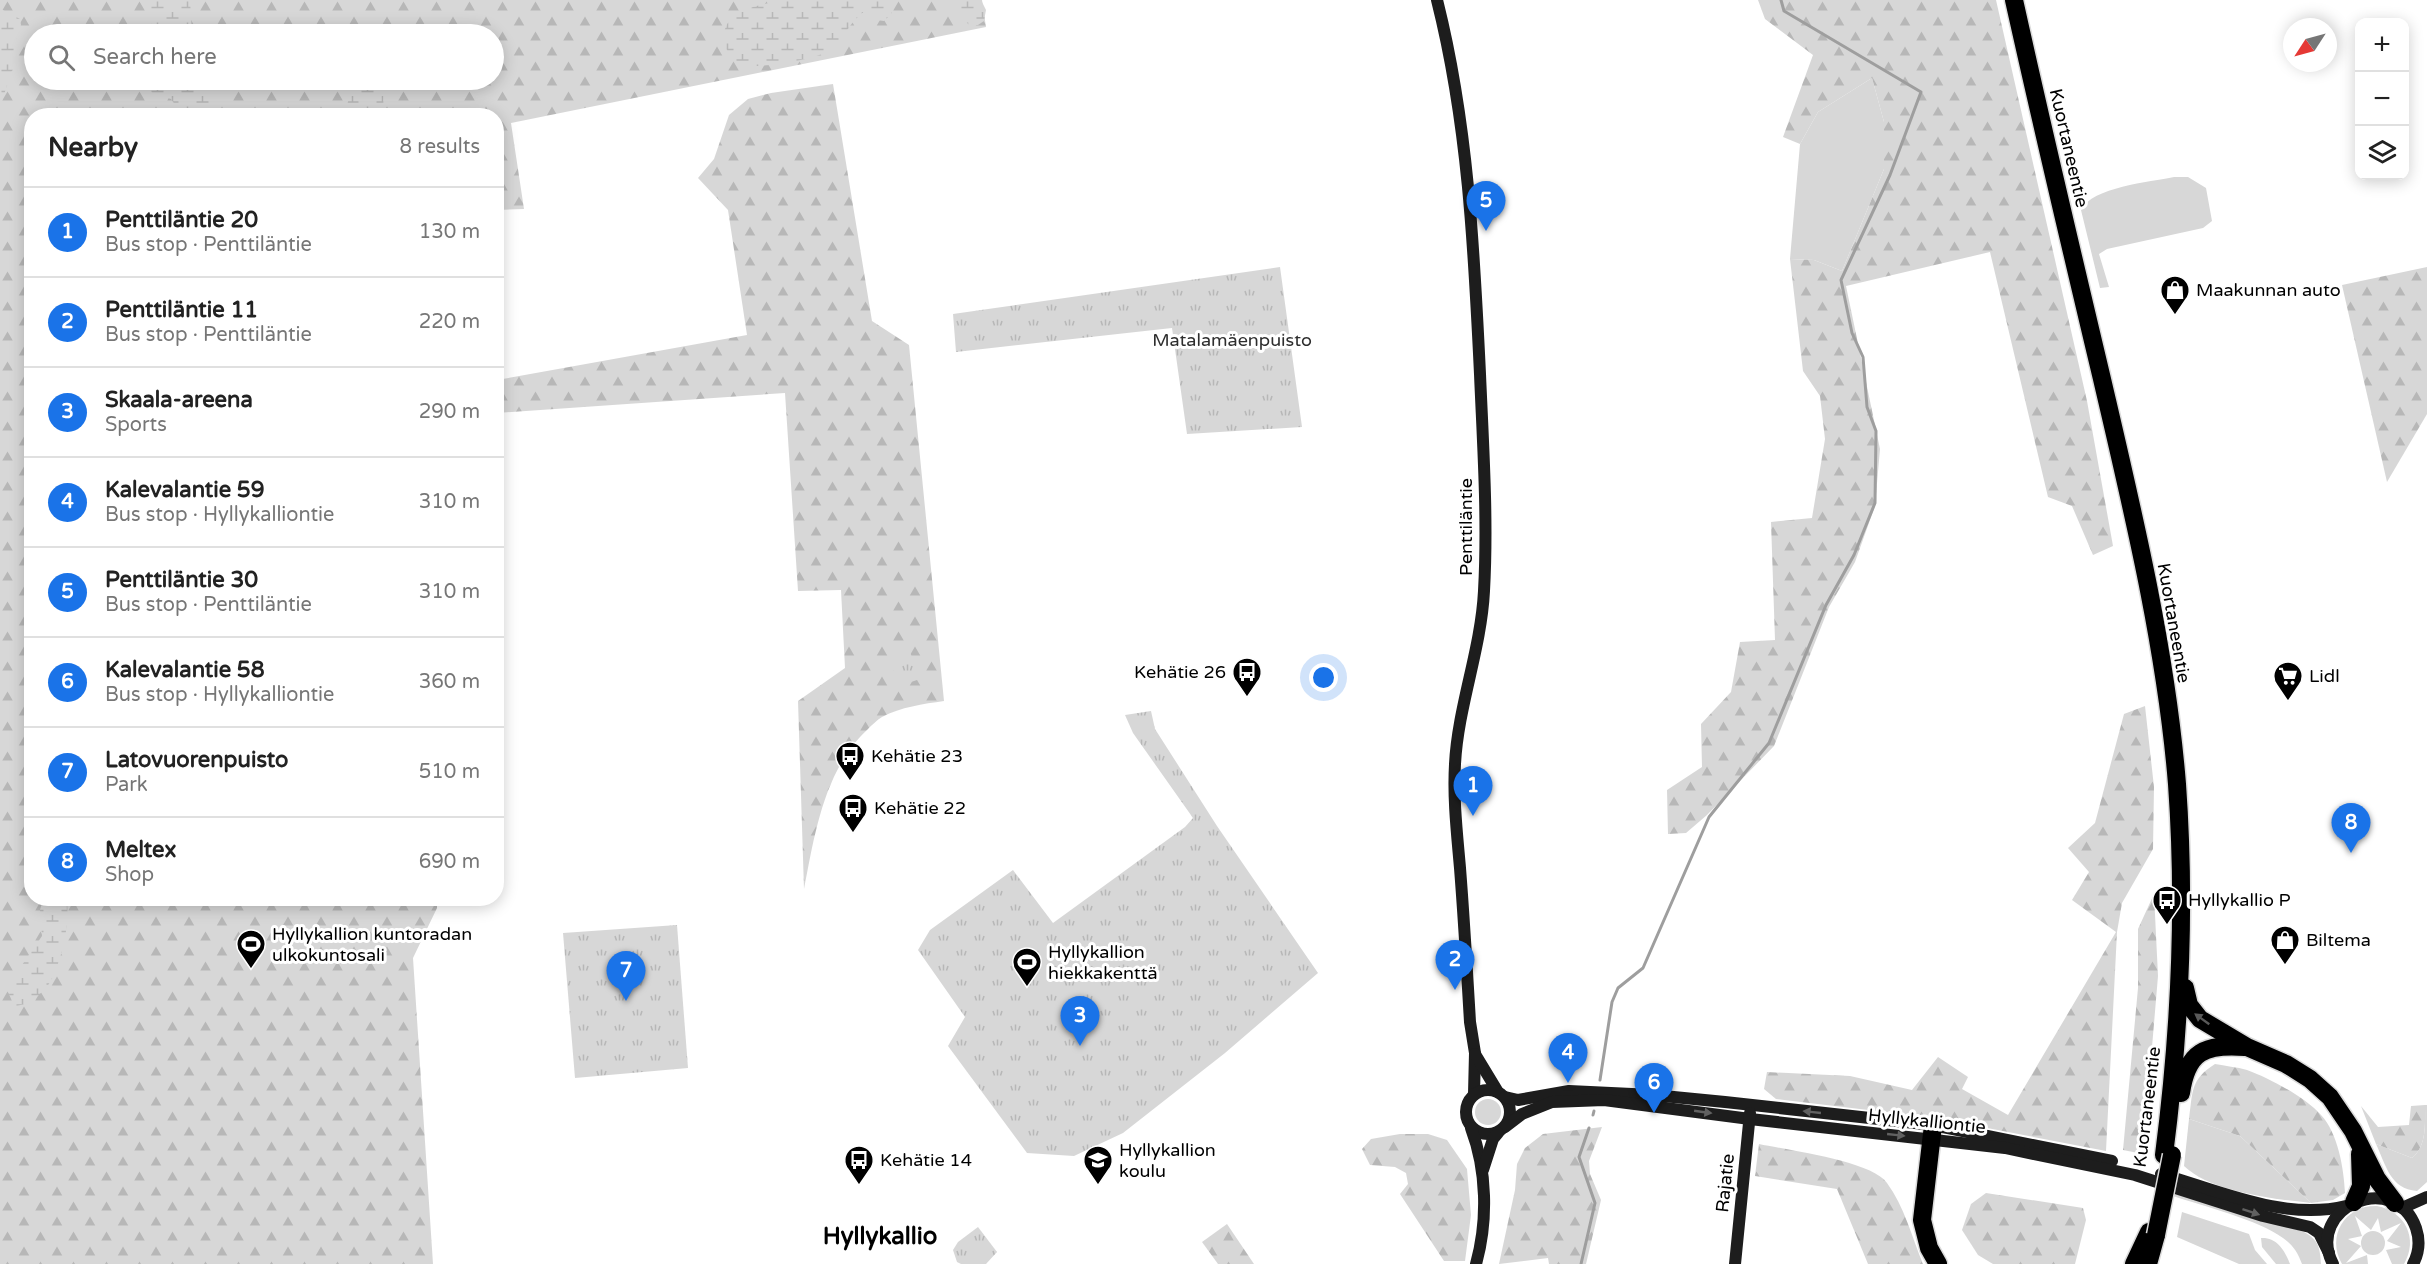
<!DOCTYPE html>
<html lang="en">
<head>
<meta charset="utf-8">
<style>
	:root { --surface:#fff; --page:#f2f2f2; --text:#222; --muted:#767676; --line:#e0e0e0; --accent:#1a73e8 }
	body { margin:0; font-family:"Varela Round",sans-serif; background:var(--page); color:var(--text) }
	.controls { position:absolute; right:18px; top:18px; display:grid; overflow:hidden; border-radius:12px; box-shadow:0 3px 15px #0003 }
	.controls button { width:54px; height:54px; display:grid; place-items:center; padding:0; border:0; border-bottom:2px solid var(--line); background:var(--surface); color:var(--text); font:30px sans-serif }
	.compass { position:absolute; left:2283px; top:18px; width:54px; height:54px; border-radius:50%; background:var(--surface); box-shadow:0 3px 15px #0003; rotate:234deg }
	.you { position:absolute; left:1324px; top:678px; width:21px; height:21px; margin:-15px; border:4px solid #fff; border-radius:50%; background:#1a73e8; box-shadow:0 0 0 9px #1a73e833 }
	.badge { display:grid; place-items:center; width:39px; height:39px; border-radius:50%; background:var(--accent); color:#fff; font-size:20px; font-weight:700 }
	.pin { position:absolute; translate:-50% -50px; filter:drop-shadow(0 2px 3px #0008) }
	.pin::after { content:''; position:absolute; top:32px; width:21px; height:18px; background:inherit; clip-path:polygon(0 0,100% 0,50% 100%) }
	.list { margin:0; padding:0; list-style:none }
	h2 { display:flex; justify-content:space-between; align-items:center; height:78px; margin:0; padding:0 24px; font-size:26px }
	h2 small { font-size:20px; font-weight:400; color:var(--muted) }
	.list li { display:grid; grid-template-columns:39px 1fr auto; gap:18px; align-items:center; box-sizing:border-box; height:90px; padding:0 24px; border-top:2px solid var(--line) }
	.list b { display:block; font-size:22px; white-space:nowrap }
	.list p { margin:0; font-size:20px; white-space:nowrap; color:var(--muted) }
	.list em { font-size:20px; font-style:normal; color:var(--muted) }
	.icon { flex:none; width:33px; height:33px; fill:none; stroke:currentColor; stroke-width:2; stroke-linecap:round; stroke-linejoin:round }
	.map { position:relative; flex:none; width:2427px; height:1264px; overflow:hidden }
	.search { position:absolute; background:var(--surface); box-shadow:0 3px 15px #0003; left:24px; top:24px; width:480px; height:66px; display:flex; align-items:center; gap:15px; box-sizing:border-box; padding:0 21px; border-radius:33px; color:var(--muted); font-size:22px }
	.panel { position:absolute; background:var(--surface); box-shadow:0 3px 15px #0003; left:24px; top:108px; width:480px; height:798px; border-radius:24px }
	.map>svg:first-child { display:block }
	.grass { fill:#d7d7d7 }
	.forest { fill:url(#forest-firs); fill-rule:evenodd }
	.wetland { fill:url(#wetland-marsh) }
	.park { fill:url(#park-tufts) }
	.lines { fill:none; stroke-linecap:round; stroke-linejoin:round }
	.stream { stroke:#9e9e9e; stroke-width:3 }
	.highway-casing { stroke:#dbdbdb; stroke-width:21 }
	.secondary { stroke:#1d1d1d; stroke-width:12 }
	.highway { stroke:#000; stroke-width:18 }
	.highway-bridge-casing { stroke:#dbdbdb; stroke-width:21; stroke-linecap:butt }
	.highway-bridge { stroke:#000; stroke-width:18 }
	.oneway { fill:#595959 }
	.oneway2 { fill:#616161 }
	.labels { text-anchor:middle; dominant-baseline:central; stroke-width:6; stroke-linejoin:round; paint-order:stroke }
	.street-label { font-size:18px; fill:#000; stroke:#fff }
	.poi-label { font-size:18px; fill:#000; stroke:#fff; text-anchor:start }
	.park-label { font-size:18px; fill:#2e2e2e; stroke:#fff }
	.district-label { font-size:24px; font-weight:bold; fill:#000; stroke:#fff }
</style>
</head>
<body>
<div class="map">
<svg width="2427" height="1264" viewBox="0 0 2427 1264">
	<defs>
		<pattern id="forest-firs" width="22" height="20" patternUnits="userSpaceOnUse" patternTransform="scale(1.5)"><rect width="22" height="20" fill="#d7d7d7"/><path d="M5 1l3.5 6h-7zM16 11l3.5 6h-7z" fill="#b7b7b7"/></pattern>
		<pattern id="wetland-marsh" width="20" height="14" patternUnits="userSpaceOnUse" patternTransform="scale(1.5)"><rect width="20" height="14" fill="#d7d7d7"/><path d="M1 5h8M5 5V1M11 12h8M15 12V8" fill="none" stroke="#b7b7b7"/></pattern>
		<pattern id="park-tufts" width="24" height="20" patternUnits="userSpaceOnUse" patternTransform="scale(1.5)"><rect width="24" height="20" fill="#d7d7d7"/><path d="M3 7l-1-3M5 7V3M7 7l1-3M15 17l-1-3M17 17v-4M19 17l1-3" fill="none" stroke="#b7b7b7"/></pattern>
	</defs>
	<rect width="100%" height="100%" fill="#fff"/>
	<!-- grass -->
	<g class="grass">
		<path d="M1872 78 1884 122V169L1842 271 1814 260 1790 259 1800 144 1818 112Z"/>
		<path d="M2174 177H2188L2206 188 2212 221 2203 228 2107 249 2099 254 2109 287 2100 288 2081 210C2092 187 2150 182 2174 177Z"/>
		<circle cx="1488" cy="1112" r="13"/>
		<path d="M2425 1105H2427V1182L2417 1191C2390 1189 2386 1165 2376 1144L2412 1158C2427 1146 2425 1124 2425 1105Z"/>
		<path d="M2189 1119 2240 1136 2311 1203C2274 1199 2211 1192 2184 1166Z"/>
		<path d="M2173 1192 2304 1232C2319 1240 2320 1248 2321 1264H2302C2298 1253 2293 1245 2283 1238 2259 1220 2203 1206 2173 1196Z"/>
		<path d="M2377 1206C2405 1211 2419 1239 2404 1264H2392L2386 1250 2401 1247 2387 1241 2401 1223 2381 1232 2378 1218 2371 1230 2355 1216 2362 1236 2348 1239 2361 1246 2346 1263 2367 1255 2368 1264H2342C2326 1236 2345 1205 2377 1206Z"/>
		<path d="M2182 1212 2249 1234 2255 1250 2267 1264H2239L2177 1237Z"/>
		<circle cx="2373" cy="1243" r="12"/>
		<path d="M2261 1238C2277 1237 2285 1251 2290 1264H2276L2262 1247Z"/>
	</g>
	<!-- forest -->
	<g class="forest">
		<path d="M0 0H982L986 27 511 123 524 209 497 210 496 116H32V898L437 899V908L413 958 433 1264H0ZM34 34H494V80H34Z"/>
		<path d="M1758 0H1996L2087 401 2113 546 2093 555 2072 506 2048 497 1990 252 1846 286 1880 449 1875 506 1855 562 1829 607 1774 746 1707 815 1686 833 1668 834 1667 790 1702 767 1701 724 1731 692 1740 642 1775 640 1771 522 1812 518 1825 439 1820 396 1803 371 1790 259 1814 260 1842 271 1884 169V122L1872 78 1818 112 1800 144 1783 137 1813 55 1765 19Z"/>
		<path d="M833 84 872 321 909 345 944 701C923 704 901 707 882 717 877 720 872 725 868 729 824 770 815 833 804 889L798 701 845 668 841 590 798 591 785 393 497 413V380L747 335 728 210 698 178 714 159 729 115 748 99 771 93Z"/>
		<path d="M2427 267V414L2387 482 2342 285Z"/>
		<path d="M2145 706 2154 787 2153 849 2122 903 2117 932 2106 1151 1935 1118 1776 1099 1764 1089 1767 1072 1850 1076 1912 1090 1938 1057 1968 1077 1962 1089 2008 1115 2116 932 2072 900 2089 872 2068 848 2095 823 2124 714Z"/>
		<path d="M2154 894 2158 976 2143 1154 2123 1150 2138 988V929Z"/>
		<path d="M2215 1064C2225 1066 2237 1067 2247 1070 2269 1078 2305 1097 2321 1115 2338 1133 2344 1169 2345 1193L2333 1200 2311 1203 2240 1136 2189 1119C2193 1091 2190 1080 2215 1064Z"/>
		<path d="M2425 1105C2425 1124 2427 1146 2412 1158L2376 1144 2361 1106 2378 1127 2409 1125 2411 1106Z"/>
		<path d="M1602 1127 1589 1161 1590 1174 1601 1200 1586 1264H1549L1548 1258 1499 1264 1515 1190 1517 1164 1525 1148 1543 1134Z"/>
		<path d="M1400 1134H1428L1447 1140 1467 1169 1471 1215 1465 1261H1444L1400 1194 1408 1184 1406 1173 1395 1167 1370 1165 1362 1149 1371 1139Z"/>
		<path d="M1759 1144C1787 1150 1872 1161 1887 1183 1904 1206 1912 1237 1923 1264H1868L1837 1189 1755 1176Z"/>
		<path d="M1986 1193 2083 1208 2086 1220 2075 1264H1993L1978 1255 1962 1230 1971 1204Z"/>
		<path d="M1227 1224 1254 1264H1218L1202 1242Z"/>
	</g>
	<!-- wetland -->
	<g class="wetland">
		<path d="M139 0H190L192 34H155L149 15Z"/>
		<path d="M779 0H891L892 13 884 21 876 20 865 11C848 22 843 44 824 53 812 60 750 70 739 65 735 63 733 59 730 55 718 38 724 19 743 10 754 6 767 4 779 0Z"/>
		<path d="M953 0H981L986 10 984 21 978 25 970 26 960 15Z"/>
		<path d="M1 9 20 19 21 25 16 39 17 49 14 64 0 107Z"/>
		<path d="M144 80H203L212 97 214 111 218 115H182L171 99 154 94 145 88Z"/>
		<path d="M353 80H384L383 115H348L347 106Z"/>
		<path d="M43 899H66C72 918 60 972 46 988 38 997 26 1006 14 1006L9 994 20 968 42 936 40 910Z"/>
	</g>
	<!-- park -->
	<g class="park">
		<path d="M1280 267 1302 427 1187 434 1172 328 956 352 953 314Z"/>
		<path d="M910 652 920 679 899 686 889 659Z"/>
		<path d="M1151 711 1155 729 1217 826 1318 973 1225 1053 1123 1133 1074 1156 1027 1153 948 1046 965 1017 918 950 930 930 1013 870 1053 923 1185 827 1193 818 1133 733 1125 715Z"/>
		<path d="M677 925 688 1068 575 1078 563 933Z"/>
		<path d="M978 1227 997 1252 986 1264H961L957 1262 953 1250 958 1242Z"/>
	</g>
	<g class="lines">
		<!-- stream -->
		<g class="stream">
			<path d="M1600 1080 1612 1002 1618 988 1643 968 1709 817 1769 743 1826 605 1854 555 1875 503 1876 431 1867 407 1863 357 1852 333 1841 280 1890 175 1921 92 1784 11 1781 0"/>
			<path d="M1593 1115 1594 1111"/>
			<path d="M1581 1264 1595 1203 1579 1157 1589 1128"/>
		</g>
		<!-- highway casing -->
		<g class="highway-casing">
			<g id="highway">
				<path d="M2014 0C2042 126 2072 253 2102 379 2133 512 2166 648 2177 784 2186 909 2180 1031 2164 1155"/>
				<path d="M2185 988 2189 1005 2200 1019 2247 1047 2286 1064 2310 1079 2330 1097 2353 1131 2377 1179 2395 1203"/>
				<path d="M2181 1093C2187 1051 2205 1044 2245 1047"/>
				<path d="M1933 1125 1922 1220 1929 1248 1938 1264"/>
				<path d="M2354 1202 2361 1186 2360 1154"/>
				<path d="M2134 1264 2149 1232"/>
				<path d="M2148 1264 2156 1235"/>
			</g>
		</g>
		<!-- secondary -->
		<g class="secondary">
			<path d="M1437 0C1468 123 1474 248 1480 374 1483 446 1488 519 1484 591 1481 650 1458 706 1455 764 1453 799 1457 833 1460 868 1464 919 1467 971 1470 1022L1475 1053 1474 1094"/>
			<path d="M1475 1054 1498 1092"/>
			<circle cx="1488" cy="1112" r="22"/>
			<path d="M1505 1097 1518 1100 1569 1091 1653 1095 1725 1102 1933 1125 2112 1161"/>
			<path d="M1505 1127 1522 1114 1552 1102 1604 1100 1750 1119 2005 1148 2135 1175 2263 1216 2310 1227 2319 1233 2329 1253"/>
			<path d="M1471 1128C1487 1170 1488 1221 1476 1264"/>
			<path d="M1483 1170 1493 1139 1498 1133"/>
			<path d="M2161 1174C2220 1191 2284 1221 2346 1206"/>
			<path d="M2402 1208 2427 1197"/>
			<path d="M1735 1264 1750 1113"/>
			<path d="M2333 1264C2304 1207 2395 1169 2416 1228 2420 1240 2419 1253 2413 1264"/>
		</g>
		<!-- highway -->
		<use href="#highway" class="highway"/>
		<!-- highway-bridge casing -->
		<g class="highway-bridge-casing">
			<path id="highway-bridge" d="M2156 1235 2172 1155"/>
		</g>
		<!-- highway-bridge -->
		<use href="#highway-bridge" class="highway-bridge"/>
	</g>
	<!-- one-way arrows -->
	<defs><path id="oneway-solid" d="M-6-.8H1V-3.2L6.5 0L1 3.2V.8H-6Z" transform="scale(1.5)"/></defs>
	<use class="oneway" href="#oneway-solid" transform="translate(2202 1019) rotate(-144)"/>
	<g class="oneway2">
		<use href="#oneway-solid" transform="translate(1703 1112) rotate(8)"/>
		<use href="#oneway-solid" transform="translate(1812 1112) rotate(-174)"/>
		<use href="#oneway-solid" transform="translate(1896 1135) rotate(6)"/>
		<use href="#oneway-solid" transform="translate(2251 1212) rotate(18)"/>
	</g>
	<!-- icons -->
	<defs>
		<g id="shop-pin" transform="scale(1.5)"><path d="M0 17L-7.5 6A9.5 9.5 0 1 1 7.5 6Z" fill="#000" stroke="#fff"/><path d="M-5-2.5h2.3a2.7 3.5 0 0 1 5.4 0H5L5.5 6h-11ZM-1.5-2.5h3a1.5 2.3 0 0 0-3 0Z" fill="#fff"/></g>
		<g id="bus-pin" transform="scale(1.5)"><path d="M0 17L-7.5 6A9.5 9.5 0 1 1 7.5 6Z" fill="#000" stroke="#fff"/><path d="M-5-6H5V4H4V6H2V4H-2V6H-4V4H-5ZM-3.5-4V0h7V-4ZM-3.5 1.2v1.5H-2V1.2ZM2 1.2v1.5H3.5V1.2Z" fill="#fff"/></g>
		<g id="supermarket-pin" transform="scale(1.5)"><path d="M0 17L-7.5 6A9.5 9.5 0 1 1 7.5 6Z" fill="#000" stroke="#fff"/><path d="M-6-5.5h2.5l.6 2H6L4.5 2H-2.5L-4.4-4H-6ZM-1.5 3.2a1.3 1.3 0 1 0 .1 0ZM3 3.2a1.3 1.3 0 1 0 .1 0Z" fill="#fff"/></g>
		<g id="stadium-pin" transform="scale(1.5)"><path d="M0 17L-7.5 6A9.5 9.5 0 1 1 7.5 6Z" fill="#000" stroke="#fff"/><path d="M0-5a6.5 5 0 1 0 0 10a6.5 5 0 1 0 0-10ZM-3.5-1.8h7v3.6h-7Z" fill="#fff"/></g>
		<g id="school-pin" transform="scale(1.5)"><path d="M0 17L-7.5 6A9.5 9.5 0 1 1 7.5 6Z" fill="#000" stroke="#fff"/><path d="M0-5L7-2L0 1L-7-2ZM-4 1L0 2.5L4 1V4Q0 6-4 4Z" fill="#fff"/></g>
	</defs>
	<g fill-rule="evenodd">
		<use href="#shop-pin" x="2175" y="290"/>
		<use href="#bus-pin" x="1247" y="672"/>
		<use href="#supermarket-pin" x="2288" y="676"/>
		<use href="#bus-pin" x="850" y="756"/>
		<use href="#bus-pin" x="853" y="808"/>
		<use href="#bus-pin" x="2167" y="900"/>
		<use href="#shop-pin" x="2285" y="940"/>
		<use href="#stadium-pin" x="251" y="944"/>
		<use href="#stadium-pin" x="1027" y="962"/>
		<use href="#bus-pin" x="859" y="1160"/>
		<use href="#school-pin" x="1098" y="1160"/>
	</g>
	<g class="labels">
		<!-- street labels -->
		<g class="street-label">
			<text transform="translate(2069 148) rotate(77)">Kuortaneentie</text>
			<text transform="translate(1466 527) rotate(-90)">Penttiläntie</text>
			<text transform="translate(2174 623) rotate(80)">Kuortaneentie</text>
			<text transform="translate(2147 1107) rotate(-83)">Kuortaneentie</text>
			<text transform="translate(1927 1121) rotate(6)">Hyllykalliontie</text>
			<text transform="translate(1725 1183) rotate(-84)">Rajatie</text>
		</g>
		<!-- poi labels -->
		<g class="poi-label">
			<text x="2196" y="290">Maakunnan auto</text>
			<text x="1226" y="672" text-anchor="end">Kehätie 26</text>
			<text x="2309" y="676">Lidl</text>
			<text x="871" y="756">Kehätie 23</text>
			<text x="874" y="808">Kehätie 22</text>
			<text x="2188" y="900">Hyllykallio P</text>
			<text x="272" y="934">Hyllykallion kuntoradan<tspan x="272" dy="21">ulkokuntosali</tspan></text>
			<text x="2306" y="940">Biltema</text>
			<text x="1048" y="952">Hyllykallion<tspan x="1048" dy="21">hiekkakenttä</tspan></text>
			<text x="1119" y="1150">Hyllykallion<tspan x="1119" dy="21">koulu</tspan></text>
			<text x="880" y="1160">Kehätie 14</text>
		</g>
		<!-- park labels -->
		<g class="park-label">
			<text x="1232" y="340">Matalamäenpuisto</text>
		</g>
		<!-- district labels -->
		<g class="district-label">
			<text x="880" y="1236">Hyllykallio</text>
		</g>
	</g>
</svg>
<div class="controls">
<button>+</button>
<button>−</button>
<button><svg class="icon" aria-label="layers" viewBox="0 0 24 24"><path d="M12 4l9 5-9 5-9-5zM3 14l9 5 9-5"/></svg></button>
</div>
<svg class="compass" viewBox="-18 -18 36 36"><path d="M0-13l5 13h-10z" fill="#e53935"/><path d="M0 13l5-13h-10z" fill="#767676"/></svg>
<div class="you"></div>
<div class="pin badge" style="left:1473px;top:816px">1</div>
<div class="pin badge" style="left:1455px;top:990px">2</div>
<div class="pin badge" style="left:1080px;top:1046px">3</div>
<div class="pin badge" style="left:1568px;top:1083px">4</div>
<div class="pin badge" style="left:1486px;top:231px">5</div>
<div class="pin badge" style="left:1654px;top:1113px">6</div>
<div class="pin badge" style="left:626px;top:1001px">7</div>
<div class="pin badge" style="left:2351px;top:853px">8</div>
<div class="search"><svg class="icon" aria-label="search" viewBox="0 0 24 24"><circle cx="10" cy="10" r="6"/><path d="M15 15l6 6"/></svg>Search here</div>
<section class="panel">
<h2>Nearby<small>8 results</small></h2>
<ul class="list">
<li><span class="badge">1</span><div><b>Penttiläntie 20</b><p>Bus stop · Penttiläntie</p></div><em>130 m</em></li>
<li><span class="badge">2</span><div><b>Penttiläntie 11</b><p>Bus stop · Penttiläntie</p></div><em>220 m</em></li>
<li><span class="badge">3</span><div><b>Skaala-areena</b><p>Sports</p></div><em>290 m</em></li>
<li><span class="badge">4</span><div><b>Kalevalantie 59</b><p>Bus stop · Hyllykalliontie</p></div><em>310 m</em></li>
<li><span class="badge">5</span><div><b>Penttiläntie 30</b><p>Bus stop · Penttiläntie</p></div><em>310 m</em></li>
<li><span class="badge">6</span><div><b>Kalevalantie 58</b><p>Bus stop · Hyllykalliontie</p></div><em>360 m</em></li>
<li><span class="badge">7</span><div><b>Latovuorenpuisto</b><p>Park</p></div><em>510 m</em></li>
<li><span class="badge">8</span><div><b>Meltex</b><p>Shop</p></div><em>690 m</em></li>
</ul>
</section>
</div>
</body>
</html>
